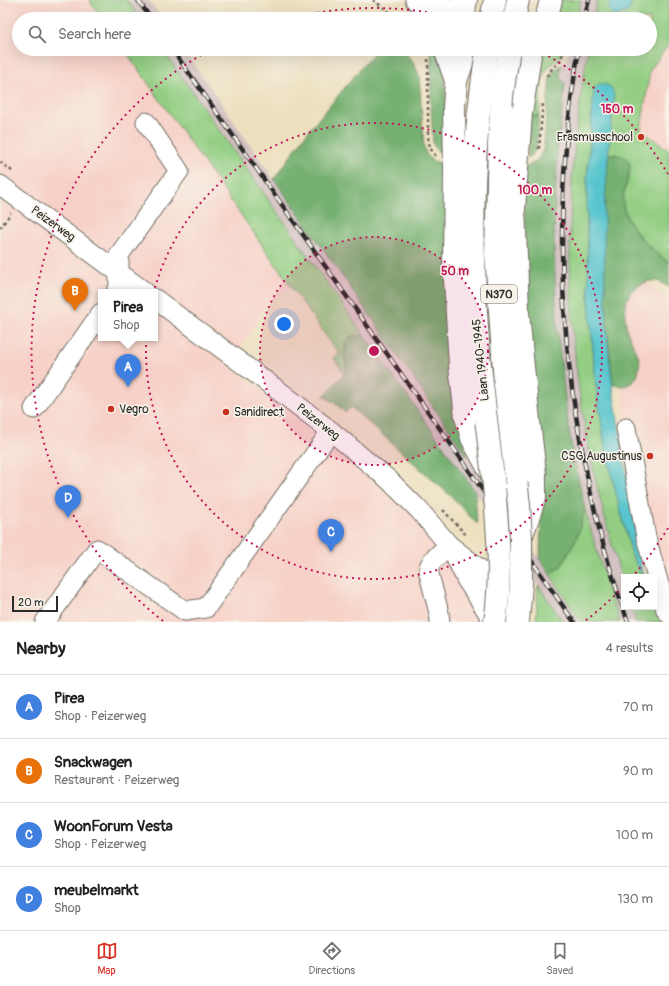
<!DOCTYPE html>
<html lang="en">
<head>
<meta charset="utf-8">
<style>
	:root { --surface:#fff; --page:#f2f2f2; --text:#202124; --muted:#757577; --line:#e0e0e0; --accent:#d93025 }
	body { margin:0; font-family:Pangolin,sans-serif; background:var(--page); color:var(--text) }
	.controls { position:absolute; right:12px; bottom:12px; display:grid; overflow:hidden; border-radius:0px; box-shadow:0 4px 16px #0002 }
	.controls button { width:36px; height:36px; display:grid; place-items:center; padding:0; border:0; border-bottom:1px solid var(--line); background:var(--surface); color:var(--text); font:20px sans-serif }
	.scale { position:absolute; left:12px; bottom:10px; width:46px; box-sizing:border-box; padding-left:4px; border:2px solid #2b2b2b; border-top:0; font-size:11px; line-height:14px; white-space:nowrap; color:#2b2b2b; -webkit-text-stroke:3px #f7f3e8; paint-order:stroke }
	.you { position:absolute; left:284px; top:324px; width:14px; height:14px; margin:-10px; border:3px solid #fff; border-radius:50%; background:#1a73e8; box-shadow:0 0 0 6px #1a73e833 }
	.badge { display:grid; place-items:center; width:26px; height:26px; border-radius:50%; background:var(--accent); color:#fff; font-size:13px; font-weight:700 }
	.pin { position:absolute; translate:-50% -33px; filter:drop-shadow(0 1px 2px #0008) }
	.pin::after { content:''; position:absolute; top:21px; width:14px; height:12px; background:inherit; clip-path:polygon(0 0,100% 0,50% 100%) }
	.popup { position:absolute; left:98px; top:289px; width:60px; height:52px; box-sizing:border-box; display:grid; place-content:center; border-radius:0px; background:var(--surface); filter:drop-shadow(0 1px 3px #0005); font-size:13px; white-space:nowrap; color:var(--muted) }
	.popup b { font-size:15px; color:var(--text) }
	.popup::after { content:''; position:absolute; left:50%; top:100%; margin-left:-8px; border:8px solid transparent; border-top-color:var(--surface) }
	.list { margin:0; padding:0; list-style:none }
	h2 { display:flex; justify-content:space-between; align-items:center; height:52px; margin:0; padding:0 16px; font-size:17px }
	h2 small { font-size:13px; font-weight:400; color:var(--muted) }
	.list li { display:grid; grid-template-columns:26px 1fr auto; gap:12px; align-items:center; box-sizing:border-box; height:64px; padding:0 16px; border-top:1px solid var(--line) }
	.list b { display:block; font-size:15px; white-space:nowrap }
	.list p { margin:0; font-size:13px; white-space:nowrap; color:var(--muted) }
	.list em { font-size:13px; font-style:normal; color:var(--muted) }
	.icon { flex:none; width:22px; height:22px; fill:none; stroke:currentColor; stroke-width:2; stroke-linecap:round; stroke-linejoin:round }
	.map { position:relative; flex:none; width:669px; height:622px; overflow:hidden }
	.search { position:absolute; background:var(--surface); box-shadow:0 4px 16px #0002; left:12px; right:12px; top:12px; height:44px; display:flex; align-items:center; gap:10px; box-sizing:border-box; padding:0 14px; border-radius:22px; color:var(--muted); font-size:15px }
	.sheet { height:308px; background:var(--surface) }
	nav { display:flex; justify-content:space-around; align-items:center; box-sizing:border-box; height:56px; border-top:1px solid var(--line); background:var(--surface); font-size:11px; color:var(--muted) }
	nav a { display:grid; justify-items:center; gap:2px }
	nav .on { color:var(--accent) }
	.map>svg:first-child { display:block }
	.built { fill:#f7d1c8; fill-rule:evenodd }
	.industrial { fill:#d2bfc0 }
	.green { fill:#93ce83; stroke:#5f7c57 }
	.forest { fill:#76b171; stroke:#506e4e }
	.water { fill:#58c5ce; stroke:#42787c }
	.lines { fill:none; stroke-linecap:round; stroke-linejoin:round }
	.minor-casing { stroke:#6f6a5f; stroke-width:21 }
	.major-casing { stroke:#6f6a5f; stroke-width:24 }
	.highway-casing { stroke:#6f6a5f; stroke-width:24 }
	.path { stroke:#6f6a5f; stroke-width:2.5; stroke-dasharray:3 3; stroke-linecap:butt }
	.minor { stroke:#fff; stroke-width:19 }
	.major { stroke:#fff; stroke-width:22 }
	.highway { stroke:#fff; stroke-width:22 }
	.rail-casing { stroke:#2b2b2b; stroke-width:4.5 }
	.rail { stroke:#f7f3e8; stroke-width:3; stroke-dasharray:9; stroke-linecap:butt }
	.highway-bridge-casing { stroke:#6f6a5f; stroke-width:24; stroke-linecap:butt }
	.highway-bridge { stroke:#fff; stroke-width:22 }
	.ring { fill:none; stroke:#c2185b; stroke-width:2; stroke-dasharray:2 4 }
	.poi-dot { fill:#c8321e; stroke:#f7f3e8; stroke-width:1.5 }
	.labels { text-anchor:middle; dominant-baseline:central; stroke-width:3; stroke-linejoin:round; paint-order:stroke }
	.shield { fill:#f7f3e8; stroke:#686764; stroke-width:1 }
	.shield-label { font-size:11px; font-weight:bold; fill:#2b2b2b }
	.poi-label { font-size:12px; fill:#2b2b2b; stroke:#f7f3e8; text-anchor:end }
	.street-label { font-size:12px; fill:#2b2b2b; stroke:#f7f3e8 }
	.centre { fill:#c2185b; stroke:#f7f3e8; stroke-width:2 }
	.ring-label { font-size:12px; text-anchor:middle; font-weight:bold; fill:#c2185b; stroke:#f7f3e8; stroke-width:3; stroke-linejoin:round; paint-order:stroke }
</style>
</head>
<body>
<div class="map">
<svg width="669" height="622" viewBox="0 0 669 622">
	<rect width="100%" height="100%" fill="#f7f3e8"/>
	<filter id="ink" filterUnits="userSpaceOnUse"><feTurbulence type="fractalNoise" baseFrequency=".025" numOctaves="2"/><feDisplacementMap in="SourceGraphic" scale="8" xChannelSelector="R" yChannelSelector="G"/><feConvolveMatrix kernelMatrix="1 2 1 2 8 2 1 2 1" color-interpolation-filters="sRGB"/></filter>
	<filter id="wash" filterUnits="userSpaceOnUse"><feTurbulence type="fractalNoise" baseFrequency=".012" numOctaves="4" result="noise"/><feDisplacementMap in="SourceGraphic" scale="16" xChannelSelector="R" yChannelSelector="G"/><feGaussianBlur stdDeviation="0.9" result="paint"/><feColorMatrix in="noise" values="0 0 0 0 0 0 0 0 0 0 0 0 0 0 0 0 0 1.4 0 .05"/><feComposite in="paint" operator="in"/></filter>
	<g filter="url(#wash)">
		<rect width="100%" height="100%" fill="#ede0bf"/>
		<!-- built -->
		<g class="built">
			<path d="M0 0H89L102 19H19V49H124L292 286 268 303 251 332 229 365 306 422 381 484 416 519 447 558 477 611 478 622H0ZM101 292H155V338H101Z"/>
			<path d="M669 30V225L618 91 650 49Z"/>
			<path d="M636 271 669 301V601L648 567 614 344 615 285Z"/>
		</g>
		<!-- industrial -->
		<g class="industrial">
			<path d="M127 0H149L162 19H140Z"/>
			<path d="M581 0H597L593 19H577Z"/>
			<path d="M162 49H183L540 559 581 622H563L475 491 366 338Z"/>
			<path d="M569 49H588L578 112 571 204V296L574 345 585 426 593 468 604 516 624 586V607H631L636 622H620L609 591 595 546 573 454 568 423 562 374 557 327 554 250 555 200 558 145 565 84 560 77 561 65 567 61Z"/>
		</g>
		<!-- green -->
		<g class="green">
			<path d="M89 0H127L140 19H102Z"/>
			<path d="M557 0H581L577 19H552Z"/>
			<path d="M597 0H610L609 6 629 11 632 0H669V44L650 70 641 130 669 150V263C651 248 622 225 623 199 624 191 627 183 629 175L616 154H608L609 146 592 111 587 181V224L589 301 596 386 605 446 615 489 632 555 643 577H624V586C600 507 581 426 574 344 570 298 569 251 571 205 572 153 580 101 588 49H650V19H593Z"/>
			<path d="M124 49H162L366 338 361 335 344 355 347 370 344 373 334 358 340 354 329 340Z"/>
			<path d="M537 49H562C559 61 551 62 545 72 541 79 540 106 539 116L529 115Z"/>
			<path d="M585 509C595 547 607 585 620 622H581L550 574 562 565 577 537Z"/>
			<path d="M538 585 563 622H536Z"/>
			<path d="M654 605 661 622H636L631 607H654Z"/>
		</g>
		<!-- forest -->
		<g class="forest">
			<path d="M377 49H401C410 56 415 65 419 75L424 147C428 162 434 162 448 164L458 418 468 457 371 317 274 179 307 133Z"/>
			<path d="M430 49H438L444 63 448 151H437L433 144 431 106V57Z"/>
			<path d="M561 65 560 77 565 84 558 145 555 200 554 250 557 327 568 423 573 454 585 509 577 537 562 565 550 574 540 559 541 510 526 338 524 166C537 164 541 157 544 145L550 76 555 70Z"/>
			<path d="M529 115 539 116 536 149 532 155 528 158Z"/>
			<path d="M608 154C646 155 623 180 623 200 623 203 624 208 625 212 633 234 651 249 669 263V287L658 281H649L640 285 631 291 626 301 625 316 627 331 640 360 639 368 637 377 633 382 625 386 613 385C606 329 603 271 604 215 605 195 607 174 608 154Z"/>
			<path d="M361 335 366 338 475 491 477 524 452 497 351 407 345 413 335 403 324 396 347 370 344 355 346 340 352 336Z"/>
		</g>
		<!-- water -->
		<g class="water">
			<path d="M610 0H632L629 11 614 17C609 11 608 7 610 0Z"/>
			<path d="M599 84C610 85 613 86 614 99L609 146 604 215 605 287 608 346 614 395 643 577 632 555 615 489 605 446 596 386 589 301 587 224V181L594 89Z"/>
		</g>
	</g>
	<g filter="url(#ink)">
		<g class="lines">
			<!-- minor casing -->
			<g class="minor-casing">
				<g id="minor">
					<path d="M415 0 421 4 464 10"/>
					<path d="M0 185 145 292"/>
					<path d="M116 292 119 288V255L179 171 146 122"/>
					<path d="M155 299 283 394 331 431 389 480 419 510 449 545 481 570 502 601"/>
					<path d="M34 409 101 313"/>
					<path d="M626 428 646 537 666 610 669 614"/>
					<path d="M452 549 466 579 494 622"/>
					<path d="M45 622 97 549 185 611 206 608 331 431"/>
					<path d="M440 622 439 613 429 574V567L432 561 449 545"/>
				</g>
			</g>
			<!-- major casing -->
			<g class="major-casing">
				<g id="major">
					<path d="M466 0 464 10 466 19"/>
					<path d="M546 19 551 0"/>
				</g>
			</g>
			<!-- highway casing -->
			<g class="highway-casing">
				<g id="highway">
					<path d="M421 4 431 19"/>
					<path d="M491 19 495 0"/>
					<path d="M514 19 518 0"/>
					<path d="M445 49 456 81"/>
					<path d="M454 108 456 81 467 49"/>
					<path d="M521 114 531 49"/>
					<path d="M466 417 472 438 493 477"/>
					<path d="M521 538 535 497V474"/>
				</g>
			</g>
			<!-- path -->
			<g class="path">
				<path d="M373 0 399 19"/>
				<path d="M428 59V136C429 144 430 150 436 156"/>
				<path d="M547 76C551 68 559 64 562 56 563 54 563 51 563 49"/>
				<path d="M539 149 543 102"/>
				<path d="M0 162 12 171"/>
				<path d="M0 228 11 213"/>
				<path d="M443 510 467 536"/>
			</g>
			<!-- minor -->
			<use href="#minor" class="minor"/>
			<!-- major -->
			<use href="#major" class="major"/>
			<!-- highway -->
			<use href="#highway" class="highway"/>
			<!-- rail casing -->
			<g class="rail-casing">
				<g id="rail">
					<path d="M138 0 151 19"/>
					<path d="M584 19 589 0"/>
					<path d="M172 49 450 443 574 622"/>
					<path d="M579 49C554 188 557 332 586 470 596 522 610 573 628 622"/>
				</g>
			</g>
			<!-- rail -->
			<use href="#rail" class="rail"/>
			<!-- highway-bridge casing -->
			<g class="highway-bridge-casing">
				<g id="highway-bridge">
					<path d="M487 49C483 77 479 105 477 133 471 206 473 281 479 354 483 398 489 442 494 486 498 531 502 577 495 622"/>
					<path d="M509 49 502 96 499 144 496 254 505 384 519 505 521 538V584L518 622"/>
					<path d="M454 108 455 171 454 261 460 366 466 417"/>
					<path d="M521 114 514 209 516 255 518 312 523 367 535 474"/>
				</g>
			</g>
			<!-- highway-bridge -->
			<use href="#highway-bridge" class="highway-bridge"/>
		</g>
	</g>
	<!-- distance rings -->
	<circle cx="374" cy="351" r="114" fill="#c2185b" fill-opacity=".12"/>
	<g class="ring">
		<circle cx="374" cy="351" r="114"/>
		<circle cx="374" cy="351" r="228"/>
		<path d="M668 528A343 343 0 0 1 633 576M623 587A343 343 0 0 1 585 621M163 621A343 343 0 0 1 210 50M288 19A343 343 0 0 1 460 19M538 50A343 343 0 0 1 668 174"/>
	</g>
	<!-- markers -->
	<g class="poi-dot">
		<circle cx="641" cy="137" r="4"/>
		<circle cx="111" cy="409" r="4"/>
		<circle cx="226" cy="412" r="4"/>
		<circle cx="650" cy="456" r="4"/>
	</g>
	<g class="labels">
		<!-- shield labels -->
		<rect class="shield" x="481" y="285" width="36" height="18" rx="3"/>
		<g class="shield-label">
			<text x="499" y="294">N370</text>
		</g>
		<!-- poi labels -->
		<g class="poi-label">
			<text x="633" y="137">Erasmusschool</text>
			<text x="119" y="409" text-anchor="start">Vegro</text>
			<text x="234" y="412" text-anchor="start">Sanidirect</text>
			<text x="642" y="456">CSG Augustinus</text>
		</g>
		<!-- street labels -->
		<g class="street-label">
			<text transform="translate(53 224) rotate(36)">Peizerweg</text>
			<text transform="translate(481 360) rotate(-96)">Laan 1940-1945</text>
			<text transform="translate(318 422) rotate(38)">Peizerweg</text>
		</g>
	</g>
	<circle cx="374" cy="351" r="6" class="centre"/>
	<g class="ring-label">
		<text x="617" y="113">150 m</text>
		<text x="535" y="194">100 m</text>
		<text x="455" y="275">50 m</text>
	</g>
</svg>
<div class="controls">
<button><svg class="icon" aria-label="locate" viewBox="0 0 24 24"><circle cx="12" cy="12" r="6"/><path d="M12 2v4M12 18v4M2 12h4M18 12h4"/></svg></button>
</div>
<div class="scale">20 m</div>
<div class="you"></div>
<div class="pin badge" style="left:128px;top:387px;background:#3f7fe0">A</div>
<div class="popup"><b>Pirea</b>Shop</div>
<div class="pin badge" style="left:75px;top:311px;background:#e8710a">B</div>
<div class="pin badge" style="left:331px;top:552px;background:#3f7fe0">C</div>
<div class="pin badge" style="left:68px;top:518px;background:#3f7fe0">D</div>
<div class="search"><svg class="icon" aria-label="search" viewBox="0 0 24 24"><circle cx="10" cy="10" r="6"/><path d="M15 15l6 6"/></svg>Search here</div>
</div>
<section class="sheet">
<h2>Nearby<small>4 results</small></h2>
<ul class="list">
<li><span class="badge" style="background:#3f7fe0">A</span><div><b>Pirea</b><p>Shop · Peizerweg</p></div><em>70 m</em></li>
<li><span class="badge" style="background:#e8710a">B</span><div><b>Snackwagen</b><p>Restaurant · Peizerweg</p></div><em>90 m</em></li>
<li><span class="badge" style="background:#3f7fe0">C</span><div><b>WoonForum Vesta</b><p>Shop · Peizerweg</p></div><em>100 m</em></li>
<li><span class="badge" style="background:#3f7fe0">D</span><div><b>meubelmarkt</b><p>Shop</p></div><em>130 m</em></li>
</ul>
</section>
<nav>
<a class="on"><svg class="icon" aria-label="map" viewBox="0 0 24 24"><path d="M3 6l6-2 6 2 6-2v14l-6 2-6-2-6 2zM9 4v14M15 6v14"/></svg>Map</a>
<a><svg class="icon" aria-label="directions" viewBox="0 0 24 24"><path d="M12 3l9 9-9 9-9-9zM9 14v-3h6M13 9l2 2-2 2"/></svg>Directions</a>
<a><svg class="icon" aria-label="saved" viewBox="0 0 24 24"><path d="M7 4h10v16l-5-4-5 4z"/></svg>Saved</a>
</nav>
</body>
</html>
